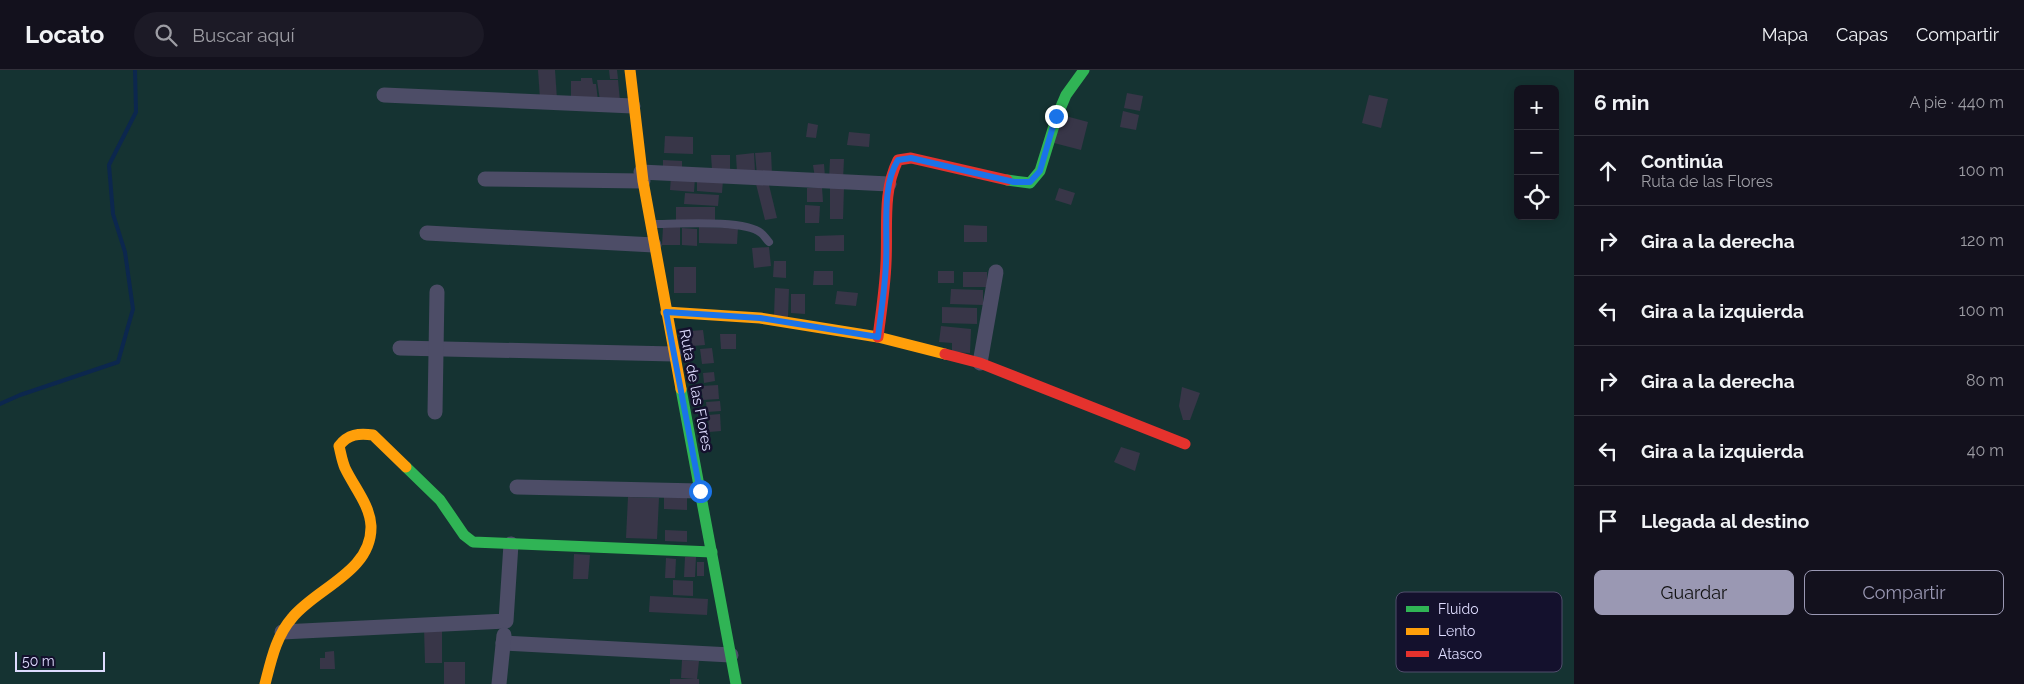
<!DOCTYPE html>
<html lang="es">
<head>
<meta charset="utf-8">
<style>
	:root { --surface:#13111d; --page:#1c1a26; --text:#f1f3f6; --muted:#9d9da4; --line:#32313b; --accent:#9a98b3 }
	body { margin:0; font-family:Raleway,sans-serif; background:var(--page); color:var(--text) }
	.controls { position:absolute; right:15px; top:15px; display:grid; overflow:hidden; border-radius:8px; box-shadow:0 2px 12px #0003 }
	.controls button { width:45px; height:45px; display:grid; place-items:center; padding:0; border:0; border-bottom:1px solid var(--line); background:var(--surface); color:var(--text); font:25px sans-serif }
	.scale { position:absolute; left:15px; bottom:12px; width:90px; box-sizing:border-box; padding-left:5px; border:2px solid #dfddff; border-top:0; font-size:14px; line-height:18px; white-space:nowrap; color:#dfddff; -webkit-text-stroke:4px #14112d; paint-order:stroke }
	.stop { position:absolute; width:15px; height:15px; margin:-11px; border:4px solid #1a73e8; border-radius:50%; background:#fff }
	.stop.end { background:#1a73e8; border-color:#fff; box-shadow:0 1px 5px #0008 }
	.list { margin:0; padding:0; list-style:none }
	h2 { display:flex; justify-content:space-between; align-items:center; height:65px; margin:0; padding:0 20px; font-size:21px }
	h2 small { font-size:16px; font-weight:400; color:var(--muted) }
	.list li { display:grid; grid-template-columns:32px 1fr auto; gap:15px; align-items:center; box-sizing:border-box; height:70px; padding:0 20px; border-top:1px solid var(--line) }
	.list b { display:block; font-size:19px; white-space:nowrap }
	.list p { margin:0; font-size:16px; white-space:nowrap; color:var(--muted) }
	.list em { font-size:16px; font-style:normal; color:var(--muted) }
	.actions { display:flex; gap:10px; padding:15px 20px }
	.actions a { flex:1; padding:11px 0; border:1px solid var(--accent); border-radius:8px; text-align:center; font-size:18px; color:var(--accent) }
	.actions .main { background:var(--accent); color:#111 }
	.icon { flex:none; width:28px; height:28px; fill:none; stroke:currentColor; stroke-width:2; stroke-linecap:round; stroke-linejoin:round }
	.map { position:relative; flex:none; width:1574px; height:614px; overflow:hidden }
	header { display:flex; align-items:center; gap:30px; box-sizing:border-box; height:70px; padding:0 25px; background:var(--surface); border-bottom:1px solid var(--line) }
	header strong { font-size:24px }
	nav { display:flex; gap:28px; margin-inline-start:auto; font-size:18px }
	.search { width:350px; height:45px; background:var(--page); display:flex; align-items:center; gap:12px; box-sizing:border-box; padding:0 18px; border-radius:28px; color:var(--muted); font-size:19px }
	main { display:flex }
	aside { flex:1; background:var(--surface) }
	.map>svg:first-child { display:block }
	.green { fill:#153332; fill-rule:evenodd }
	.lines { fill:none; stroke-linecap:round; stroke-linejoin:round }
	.stream { stroke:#0c274e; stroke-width:4 }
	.building { fill:#383648 }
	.lane { stroke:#4d4d67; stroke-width:8 }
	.street { stroke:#4d4d67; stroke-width:15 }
	.fast { stroke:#30b455; stroke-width:11 }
	.slow { stroke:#ff9f0a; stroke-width:11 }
	.jam { stroke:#e5322d; stroke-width:11 }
	.route { stroke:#1a73e8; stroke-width:6 }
	.labels { text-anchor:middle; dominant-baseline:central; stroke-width:5; stroke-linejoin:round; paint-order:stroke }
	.street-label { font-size:15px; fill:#dfddff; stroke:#14112d }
	.key { fill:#14112d; stroke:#514e6c; stroke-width:1 }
	.key-label { font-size:14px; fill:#dfddff }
</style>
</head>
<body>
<header>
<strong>Locato</strong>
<div class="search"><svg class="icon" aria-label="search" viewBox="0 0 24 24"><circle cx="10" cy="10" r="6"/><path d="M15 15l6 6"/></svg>Buscar aquí</div>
<nav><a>Mapa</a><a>Capas</a><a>Compartir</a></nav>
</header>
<main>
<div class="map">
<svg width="1574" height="614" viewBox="0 0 1574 614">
	<rect width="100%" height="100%" fill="#191727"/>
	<!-- green -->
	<path class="green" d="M0 0H1574V614H0ZM1518 19H1555V146H1518Z"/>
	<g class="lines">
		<!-- stream -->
		<path class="stream" d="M0 334 20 325 118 292 133 239 125 182 113 144 109 95 136 42 135 0"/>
	</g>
	<!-- building -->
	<g class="building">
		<path d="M538 0H555L557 29H540Z"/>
		<path d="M609 0H617L618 9H610Z"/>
		<path d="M581 8H592L593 14H596L598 31H582V22V31H571V11H581Z"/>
		<path d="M597 10H618L620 31H600Z"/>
		<path d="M1127 23 1143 26 1140 41 1124 38Z"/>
		<path d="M1369 25 1388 29 1381 58 1362 53Z"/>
		<path d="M1123 41 1139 45 1136 60 1120 57Z"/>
		<path d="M1062 45 1088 52 1081 80 1054 73Z"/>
		<path d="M808 53 818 55 816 68 806 67Z"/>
		<path d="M849 62 870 64 869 77 847 75Z"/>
		<path d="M665 66 693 67V84L664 83Z"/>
		<path d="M771 82 772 104 757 105 755 83Z"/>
		<path d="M754 83 755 101 737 103 736 85Z"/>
		<path d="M711 85H730V100H712Z"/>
		<path d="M830 89H844L843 110 829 109Z"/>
		<path d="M663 90 682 91V102L663 101Z"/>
		<path d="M824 94 825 107 815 108 813 95Z"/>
		<path d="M671 106 695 108 694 122 670 120Z"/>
		<path d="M697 108 723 110 722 123 697 121Z"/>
		<path d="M768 111 777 148 765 150 756 114Z"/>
		<path d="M822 117 823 132H807V118Z"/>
		<path d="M830 117H844L843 149H830Z"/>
		<path d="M1059 118 1075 123 1071 135 1055 130Z"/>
		<path d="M685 123 719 125 718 136 684 134Z"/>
		<path d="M805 135 820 136 819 153H805Z"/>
		<rect x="676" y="137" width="39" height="15"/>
		<path d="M964 155 987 156V172H964Z"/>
		<path d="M663 157H680V175H662Z"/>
		<path d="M699 157 738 158 737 174 699 173Z"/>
		<path d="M682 158 697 159V176L682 175Z"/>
		<path d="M844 165V181H815V166Z"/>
		<path d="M769 177 771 196 754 198 752 178Z"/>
		<path d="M774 191H786V208L773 207Z"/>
		<rect x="674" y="197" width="22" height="26"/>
		<path d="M814 201H833V215H813Z"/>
		<rect x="938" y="201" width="16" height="12"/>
		<rect x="963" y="202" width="24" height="15"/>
		<path d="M775 218 789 219 788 247 774 246Z"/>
		<path d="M951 219 983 220V235L950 234Z"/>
		<path d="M837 221 858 223 856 236 835 234Z"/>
		<path d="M791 224H805V244L791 243Z"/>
		<path d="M942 237 977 238V254L942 253Z"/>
		<path d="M941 256 971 259 970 283 952 282V273L939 272Z"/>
		<path d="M703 260 705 275 692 276 690 261Z"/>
		<path d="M720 264H736V279H721Z"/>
		<path d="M712 278 714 293 702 294 700 279Z"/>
		<path d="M714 302 715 311 704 313 703 303Z"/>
		<path d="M718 315 719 329 703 330 701 316Z"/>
		<path d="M1182 317 1200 323 1190 350H1183L1179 336Z"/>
		<path d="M720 331 721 341 707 342 706 332Z"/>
		<path d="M720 344 721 361 709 362 708 345Z"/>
		<path d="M1121 377 1140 383 1135 401 1114 392Z"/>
		<path d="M628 427 659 428 657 469 626 468Z"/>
		<path d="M664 427 687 428V440L664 439Z"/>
		<path d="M665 460 687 461V472L665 471Z"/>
		<path d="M574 484 590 485 588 509H573Z"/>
		<path d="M685 487H696L695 507H684Z"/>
		<path d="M666 488 676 489 675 508H665Z"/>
		<rect x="697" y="492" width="7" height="14"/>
		<path d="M673 510 693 511V526L673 525Z"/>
		<path d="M650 526 708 529 707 545 649 542Z"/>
		<path d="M424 558H442V593H425Z"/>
		<path d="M334 581 335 599H320V588H325V582Z"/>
		<path d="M682 590 699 591 697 609H699V614H670V609H695L681 608Z"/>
		<rect x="444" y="592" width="21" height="22"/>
	</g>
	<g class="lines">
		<!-- lane -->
		<path class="lane" d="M652 154C676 154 745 149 761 163 764 165 766 169 769 172"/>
		<!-- street -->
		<g class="street">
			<path d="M384 25 633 36"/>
			<path d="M641 102 889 114"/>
			<path d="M485 109 643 111"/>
			<path d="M427 163 654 175"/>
			<path d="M400 278 674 284"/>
			<path d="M980 293 996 202"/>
			<path d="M435 342 437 222"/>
			<path d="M517 417 700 421"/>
			<path d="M282 562 506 551 511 474"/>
			<path d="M503 573 731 585"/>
			<path d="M499 614 504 565"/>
		</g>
		<!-- fast -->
		<g class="fast">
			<path d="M1007 110 1030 113 1040 101 1057 46 1066 25 1084 0"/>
			<path d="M681 319 736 614"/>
			<path d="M406 397 440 430 464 465 473 472 712 482"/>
		</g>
		<!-- slow -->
		<g class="slow">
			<path d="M630 0 643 111 681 319"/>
			<path d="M666 242 760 248 878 267 945 284"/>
			<path d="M265 614C271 591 276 566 292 548 316 518 372 502 371 456 370 435 354 417 345 398 342 391 341 384 339 376 348 364 359 363 373 365L406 397"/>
		</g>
		<!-- jam -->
		<g class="jam">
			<path d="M878 267C881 243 885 218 886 193 888 158 882 122 898 90L911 88 1007 110"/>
			<path d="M945 284 980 293 1185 374"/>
		</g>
	</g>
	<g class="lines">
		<!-- route -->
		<path class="route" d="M700 421 666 242 760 248 878 267C881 242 885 218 886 193 888 162 881 116 898 90L911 88 1014 112H1030L1040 101 1056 46"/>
	</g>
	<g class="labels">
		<!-- street labels -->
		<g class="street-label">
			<text transform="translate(696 320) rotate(79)">Ruta de las Flores</text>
		</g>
	</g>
	<!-- legend -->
	<rect x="1396" y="522" width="166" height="80" rx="8" class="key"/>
	<rect x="1406" y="536" width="23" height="6" fill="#30b455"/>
	<rect x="1406" y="558" width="23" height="7" fill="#ff9f0a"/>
	<rect x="1406" y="581" width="23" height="6" fill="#e5322d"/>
	<g class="key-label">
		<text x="1438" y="544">Fluido</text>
		<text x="1438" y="566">Lento</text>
		<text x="1438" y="589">Atasco</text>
	</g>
</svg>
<div class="controls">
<button>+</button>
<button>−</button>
<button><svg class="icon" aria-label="locate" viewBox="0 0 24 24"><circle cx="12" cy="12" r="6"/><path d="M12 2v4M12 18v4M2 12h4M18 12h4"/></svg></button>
</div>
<div class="scale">50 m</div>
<div class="stop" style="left:700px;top:421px"></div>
<div class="stop end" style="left:1056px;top:46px"></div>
</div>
<aside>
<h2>6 min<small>A pie · 440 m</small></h2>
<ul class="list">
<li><svg class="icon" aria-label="ahead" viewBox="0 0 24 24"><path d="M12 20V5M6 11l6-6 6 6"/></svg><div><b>Continúa</b><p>Ruta de las Flores</p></div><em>100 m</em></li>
<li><svg class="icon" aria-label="right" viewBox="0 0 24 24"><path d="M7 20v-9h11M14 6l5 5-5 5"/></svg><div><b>Gira a la derecha</b></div><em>120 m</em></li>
<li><svg class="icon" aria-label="left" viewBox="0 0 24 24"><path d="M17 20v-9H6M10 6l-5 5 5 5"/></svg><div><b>Gira a la izquierda</b></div><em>100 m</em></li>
<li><svg class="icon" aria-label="right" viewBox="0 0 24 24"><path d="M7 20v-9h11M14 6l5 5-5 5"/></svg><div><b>Gira a la derecha</b></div><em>80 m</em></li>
<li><svg class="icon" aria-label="left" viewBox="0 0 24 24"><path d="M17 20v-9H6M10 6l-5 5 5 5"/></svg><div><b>Gira a la izquierda</b></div><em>40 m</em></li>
<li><svg class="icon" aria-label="arrive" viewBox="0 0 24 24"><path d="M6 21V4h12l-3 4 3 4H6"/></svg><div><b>Llegada al destino</b></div></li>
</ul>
<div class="actions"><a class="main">Guardar</a><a>Compartir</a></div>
</aside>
</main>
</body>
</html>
